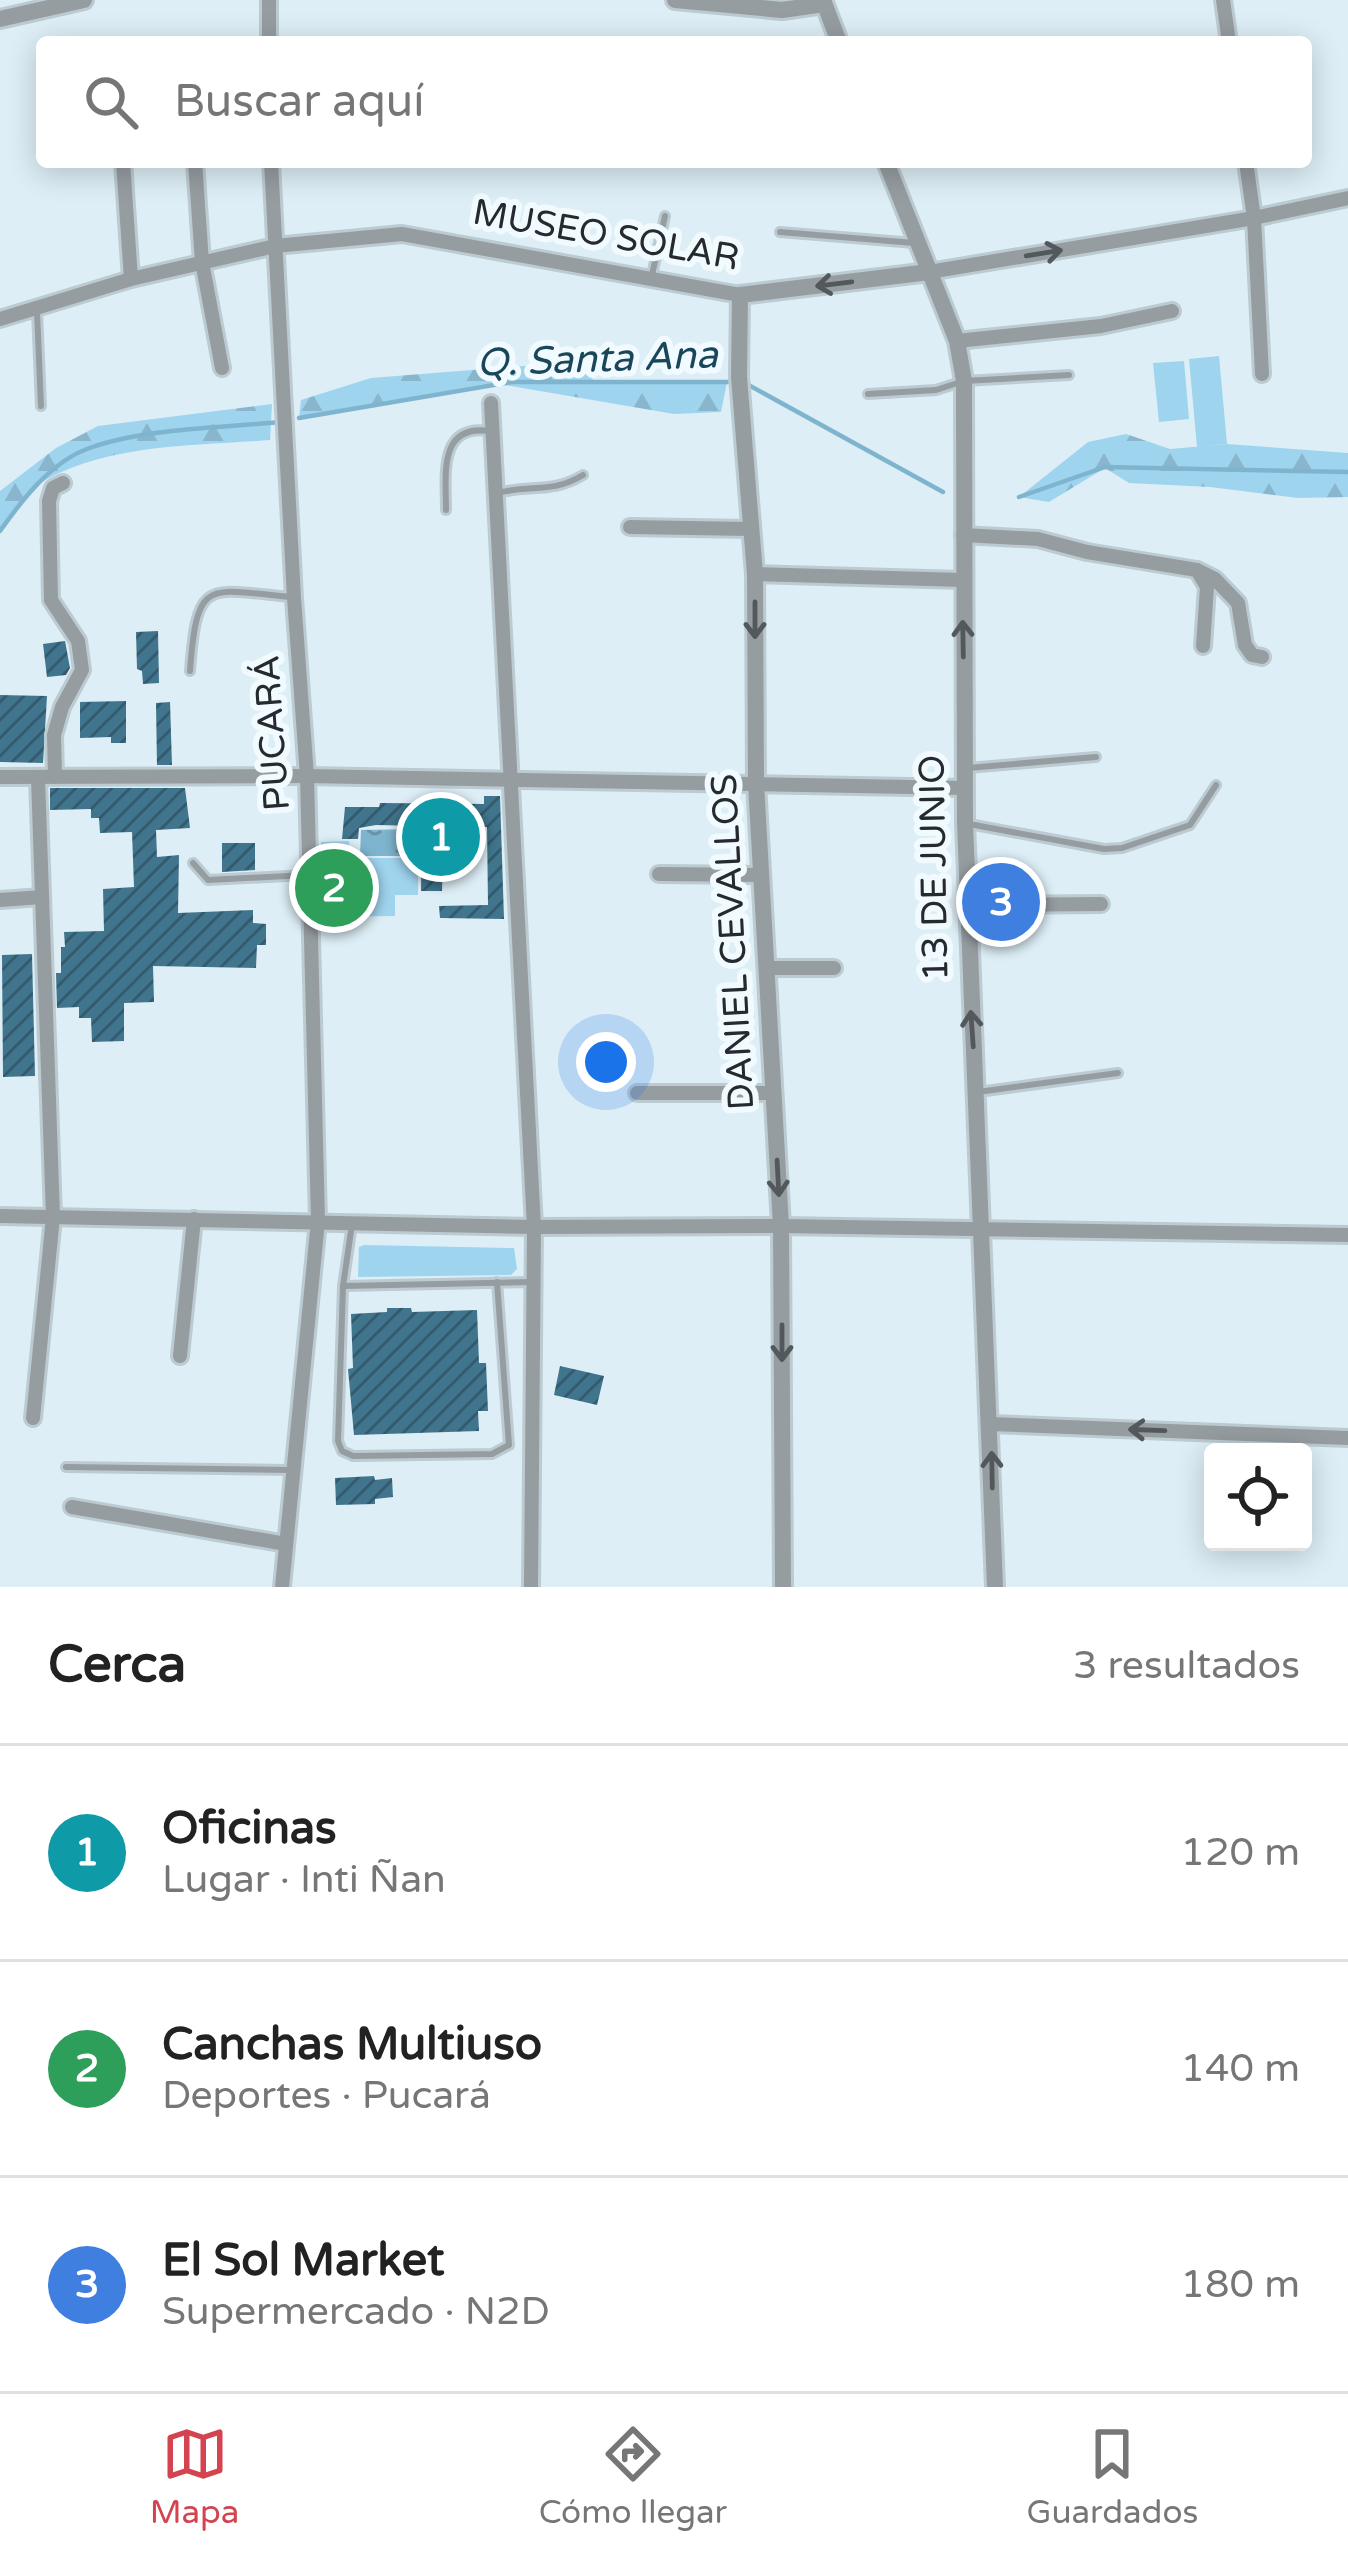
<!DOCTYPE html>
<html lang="es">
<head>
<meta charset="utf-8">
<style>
	:root { --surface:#fff; --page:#f2f2f2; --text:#222; --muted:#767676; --line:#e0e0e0; --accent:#d44450 }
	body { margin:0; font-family:"Varela Round",sans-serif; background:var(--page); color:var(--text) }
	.controls { position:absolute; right:36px; bottom:36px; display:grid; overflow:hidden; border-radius:12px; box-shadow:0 6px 30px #0003 }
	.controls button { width:108px; height:108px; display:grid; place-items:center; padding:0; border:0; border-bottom:3px solid var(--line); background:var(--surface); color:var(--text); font:60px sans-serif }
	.you { position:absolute; left:606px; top:1062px; width:42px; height:42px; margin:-30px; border:9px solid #fff; border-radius:50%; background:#1a73e8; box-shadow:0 0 0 18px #1a73e833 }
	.badge { display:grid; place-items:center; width:78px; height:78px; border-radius:50%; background:var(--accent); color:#fff; font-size:39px; font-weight:700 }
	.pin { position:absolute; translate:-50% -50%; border:6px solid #fff; box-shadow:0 3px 12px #0006 }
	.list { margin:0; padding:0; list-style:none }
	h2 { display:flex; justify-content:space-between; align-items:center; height:156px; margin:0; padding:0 48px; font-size:51px }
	h2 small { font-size:39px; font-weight:400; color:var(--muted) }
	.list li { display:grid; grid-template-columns:78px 1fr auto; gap:36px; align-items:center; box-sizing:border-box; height:216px; padding:0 48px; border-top:3px solid var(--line) }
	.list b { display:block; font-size:45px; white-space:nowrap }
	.list p { margin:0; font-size:39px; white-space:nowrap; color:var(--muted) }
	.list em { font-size:39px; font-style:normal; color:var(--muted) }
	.icon { flex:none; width:66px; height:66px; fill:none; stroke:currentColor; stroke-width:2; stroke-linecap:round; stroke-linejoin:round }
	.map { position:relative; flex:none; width:1348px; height:1587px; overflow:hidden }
	.search { position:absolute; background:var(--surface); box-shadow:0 6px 30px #0003; left:36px; right:36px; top:36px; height:132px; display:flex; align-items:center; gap:30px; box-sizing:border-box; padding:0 42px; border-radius:12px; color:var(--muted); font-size:45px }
	.sheet { height:804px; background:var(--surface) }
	nav { display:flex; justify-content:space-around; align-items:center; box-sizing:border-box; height:168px; border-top:3px solid var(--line); background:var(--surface); font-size:33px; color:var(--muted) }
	nav a { display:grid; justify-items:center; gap:6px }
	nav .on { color:var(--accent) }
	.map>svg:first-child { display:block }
	.green { fill:#9fd4ee }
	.forest { fill:url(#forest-firs) }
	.water { fill:url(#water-ripples) }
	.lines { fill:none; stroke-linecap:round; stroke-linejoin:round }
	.stream { stroke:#7fb4ce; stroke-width:4.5 }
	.building { fill:url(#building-hatch) }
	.service-casing { stroke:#bccbd2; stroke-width:12 }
	.minor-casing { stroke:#bccbd2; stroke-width:20 }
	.tertiary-casing { stroke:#bccbd2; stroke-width:22 }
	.service { stroke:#969da1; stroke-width:6 }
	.minor { stroke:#969da1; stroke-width:14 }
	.tertiary { stroke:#969da1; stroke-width:16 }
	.oneway { stroke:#52585b }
	.labels { text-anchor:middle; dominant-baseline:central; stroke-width:12; stroke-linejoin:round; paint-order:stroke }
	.street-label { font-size:36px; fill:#242a2d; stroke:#f0faff }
	.water-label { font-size:39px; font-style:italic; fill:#194659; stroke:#f0faff }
</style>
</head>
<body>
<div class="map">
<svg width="1348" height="1587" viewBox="0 0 1348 1587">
	<defs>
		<pattern id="forest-firs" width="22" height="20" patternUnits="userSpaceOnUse" patternTransform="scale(3)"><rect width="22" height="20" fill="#9fd4ee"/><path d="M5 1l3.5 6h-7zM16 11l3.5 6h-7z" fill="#89b6cc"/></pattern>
		<pattern id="water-ripples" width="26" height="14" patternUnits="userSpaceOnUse" patternTransform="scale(3)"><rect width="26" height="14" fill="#7fb4ce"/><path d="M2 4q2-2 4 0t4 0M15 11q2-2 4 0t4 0" fill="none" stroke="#6893a8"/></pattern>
		<pattern id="building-hatch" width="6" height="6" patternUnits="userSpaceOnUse" patternTransform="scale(3)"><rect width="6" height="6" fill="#41758d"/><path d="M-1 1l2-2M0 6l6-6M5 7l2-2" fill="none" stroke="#345b6d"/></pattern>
	</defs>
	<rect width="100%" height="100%" fill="#ddeef6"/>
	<!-- green -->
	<g class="green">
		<path d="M1219 356 1227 444 1197 447 1189 359Z"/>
		<path d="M1184 361 1189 419 1159 422 1153 363Z"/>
		<path d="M349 841V858H418V895H395V916L321 917V842Z"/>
		<path d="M364 1245 514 1248 517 1269 511 1275 358 1277 359 1247Z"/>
	</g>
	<!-- forest -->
	<g class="forest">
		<path d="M573 362 596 382H727L721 412 674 414 499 384 299 418 301 400 371 378Z"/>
		<path d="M272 404 270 440C194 446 101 443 34 487 21 496 10 517 0 531V491L56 448 98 426Z"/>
		<path d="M1126 434 1170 449 1227 444 1348 453V497L1298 498 1210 487 1129 483 1105 468 1049 502 1019 497 1088 442Z"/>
	</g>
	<!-- water -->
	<path class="water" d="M421 829 422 856H360L361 830Z"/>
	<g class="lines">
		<!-- stream -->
		<g class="stream">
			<path d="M745 383 943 492"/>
			<path d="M299 418 512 382H734"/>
			<path d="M1019 497 1105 467 1348 472"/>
			<path d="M0 531C22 500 50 463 87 449 142 428 221 428 280 422"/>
		</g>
	</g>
	<!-- building -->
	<g class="building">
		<path d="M158 631 159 683 143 684 142 671 137 669 136 632Z"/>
		<path d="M65 641 70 668 66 675 47 677 43 644Z"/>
		<path d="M0 695 47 696 43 763 0 762Z"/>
		<path d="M126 701V743H111V737L80 738V702Z"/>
		<path d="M170 702 172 765H157L156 703Z"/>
		<path d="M50 788H185L190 828 156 830 157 857 179 855 178 913 253 910V923L266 924V945H257L256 968 153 966 154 1002 124 1003V1041L92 1042 91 1018H79V1007L57 1008 56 973H61V947H65L64 932 104 931 103 889 134 887 132 832 100 833 99 818H91V809L50 810Z"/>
		<path d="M484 796H500L504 919 440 918 439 906 488 905 487 827H459V842H450V852H443L442 891H421L422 826 376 825 359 828 358 839H342L345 807H379L380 803 484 804Z"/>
		<path d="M222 843H255V870L222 872Z"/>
		<path d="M32 954 35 1076 3 1077 2 955Z"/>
		<path d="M387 1308H411L412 1312 477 1310 479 1363H486L488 1411H478L479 1431 354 1435 348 1369 353 1368 351 1314 387 1312Z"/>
		<path d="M560 1366 604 1376 597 1405 554 1395Z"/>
		<path d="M374 1476 375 1480 392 1478 393 1497 375 1499V1504L336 1505 335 1478Z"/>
	</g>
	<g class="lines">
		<!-- service casing -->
		<g class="service-casing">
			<g id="service">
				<path d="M780 232 914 243"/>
				<path d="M652 275 665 216"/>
				<path d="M37 312 41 406"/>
				<path d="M868 394 936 390 964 381 1069 375"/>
				<path d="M498 493C531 484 552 494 583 475"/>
				<path d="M446 510C446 475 438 424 489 431"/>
				<path d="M190 671C197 577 207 589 290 597"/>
				<path d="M968 768 1096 757"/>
				<path d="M969 824 1104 849 1122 848 1190 825 1216 785"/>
				<path d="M193 863 208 880 306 875"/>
				<path d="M978 1092 1118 1073"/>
				<path d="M352 1224 343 1286 531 1282"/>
				<path d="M343 1286 338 1441 342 1451 353 1456 492 1454 509 1445 497 1282"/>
				<path d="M66 1467 290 1470"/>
			</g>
		</g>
		<!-- minor casing -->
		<g class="minor-casing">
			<g id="minor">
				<path d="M269 0V42"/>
				<path d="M1223 0 1229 42"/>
				<path d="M123 162 131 279"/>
				<path d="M195 162 202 262 222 368"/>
				<path d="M271 162 294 598 307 776 318 1221 282 1587"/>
				<path d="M1246 162 1254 218 1262 374"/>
				<path d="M929 272 1254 218 1348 198"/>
				<path d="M0 319 131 279 275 246 402 234 740 295"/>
				<path d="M957 341 1101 326 1172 311"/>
				<path d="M491 403 534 1227 531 1587"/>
				<path d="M630 527 750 529"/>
				<path d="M963 535 1038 539 1087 552 1197 570 1215 579 1238 603 1245 645 1252 655 1262 657"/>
				<path d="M1197 570 1207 587 1203 646"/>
				<path d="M755 574 962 580"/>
				<path d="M0 777 307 776 964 788"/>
				<path d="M55 777 54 735 62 707 82 670 78 641 51 600 49 501 53 488 63 483"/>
				<path d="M659 874 761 875"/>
				<path d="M0 900 42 897"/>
				<path d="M967 905 1101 904"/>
				<path d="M766 968H834"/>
				<path d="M637 1093H773"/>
				<path d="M0 1216 534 1227 781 1226 1348 1235"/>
				<path d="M180 1356 194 1219"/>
				<path d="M33 1418 53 1217 38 778"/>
				<path d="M990 1424 1348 1438"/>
				<path d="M72 1507 286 1544"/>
			</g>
		</g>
		<!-- tertiary casing -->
		<g class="tertiary-casing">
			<g id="tertiary">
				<path d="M675 0 782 10 824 4"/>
				<path d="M823 0 839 42"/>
				<path d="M0 19 84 0"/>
				<path d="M886 162 957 341 964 381 965 823 995 1587"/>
				<path d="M783 1587 781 1226 756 783 755 574 739 377 740 295 929 272"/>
			</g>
		</g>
		<!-- service -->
		<use href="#service" class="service"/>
		<!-- minor -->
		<use href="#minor" class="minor"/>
		<!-- tertiary -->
		<use href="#tertiary" class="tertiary"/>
	</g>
	<!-- one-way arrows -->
	<defs><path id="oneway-shaft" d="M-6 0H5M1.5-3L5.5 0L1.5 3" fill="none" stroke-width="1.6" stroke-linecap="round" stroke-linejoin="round" transform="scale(3)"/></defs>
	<g class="oneway">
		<use href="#oneway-shaft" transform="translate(1044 253) rotate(-9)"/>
		<use href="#oneway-shaft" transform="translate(834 284) rotate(173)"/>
		<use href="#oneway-shaft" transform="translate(755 620) rotate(90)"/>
		<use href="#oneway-shaft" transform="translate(963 639) rotate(-91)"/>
		<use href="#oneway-shaft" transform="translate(972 1029) rotate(-94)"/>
		<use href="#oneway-shaft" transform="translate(778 1178) rotate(87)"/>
		<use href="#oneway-shaft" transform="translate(782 1343) rotate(90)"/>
		<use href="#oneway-shaft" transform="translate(1147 1430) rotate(-178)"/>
		<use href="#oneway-shaft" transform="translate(992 1470) rotate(-91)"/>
	</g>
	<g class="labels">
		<!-- street labels -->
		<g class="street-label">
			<text transform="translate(606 235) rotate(10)">MUSEO SOLAR</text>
			<text transform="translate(272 733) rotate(-94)">PUCARÁ</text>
			<text transform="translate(934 868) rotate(-91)">13 DE JUNIO</text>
			<text transform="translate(733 942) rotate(-93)">DANIEL CEVALLOS</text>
		</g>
		<!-- water labels -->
		<g class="water-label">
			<text transform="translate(597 359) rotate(-2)">Q. Santa Ana</text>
		</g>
	</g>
</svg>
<div class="controls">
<button><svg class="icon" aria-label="locate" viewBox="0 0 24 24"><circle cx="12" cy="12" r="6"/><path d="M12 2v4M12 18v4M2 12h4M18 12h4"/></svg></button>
</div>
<div class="you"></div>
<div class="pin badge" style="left:441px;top:837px;background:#0f9aa8">1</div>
<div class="pin badge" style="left:334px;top:888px;background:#2e9e5b">2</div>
<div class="pin badge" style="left:1001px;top:902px;background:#3f7fe0">3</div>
<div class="search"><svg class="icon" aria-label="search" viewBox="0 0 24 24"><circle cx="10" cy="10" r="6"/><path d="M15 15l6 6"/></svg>Buscar aquí</div>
</div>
<section class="sheet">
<h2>Cerca<small>3 resultados</small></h2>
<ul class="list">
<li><span class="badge" style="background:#0f9aa8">1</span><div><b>Oficinas</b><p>Lugar · Inti Ñan</p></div><em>120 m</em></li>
<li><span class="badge" style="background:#2e9e5b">2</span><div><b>Canchas Multiuso</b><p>Deportes · Pucará</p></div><em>140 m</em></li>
<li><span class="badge" style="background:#3f7fe0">3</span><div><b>El Sol Market</b><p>Supermercado · N2D</p></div><em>180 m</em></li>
</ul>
</section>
<nav>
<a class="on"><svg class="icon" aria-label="map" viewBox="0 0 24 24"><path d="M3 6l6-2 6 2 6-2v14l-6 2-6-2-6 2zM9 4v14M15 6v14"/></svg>Mapa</a>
<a><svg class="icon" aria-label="directions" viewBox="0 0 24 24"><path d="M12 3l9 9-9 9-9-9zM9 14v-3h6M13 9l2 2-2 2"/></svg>Cómo llegar</a>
<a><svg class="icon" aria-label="saved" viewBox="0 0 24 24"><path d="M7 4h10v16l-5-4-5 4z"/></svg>Guardados</a>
</nav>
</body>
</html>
